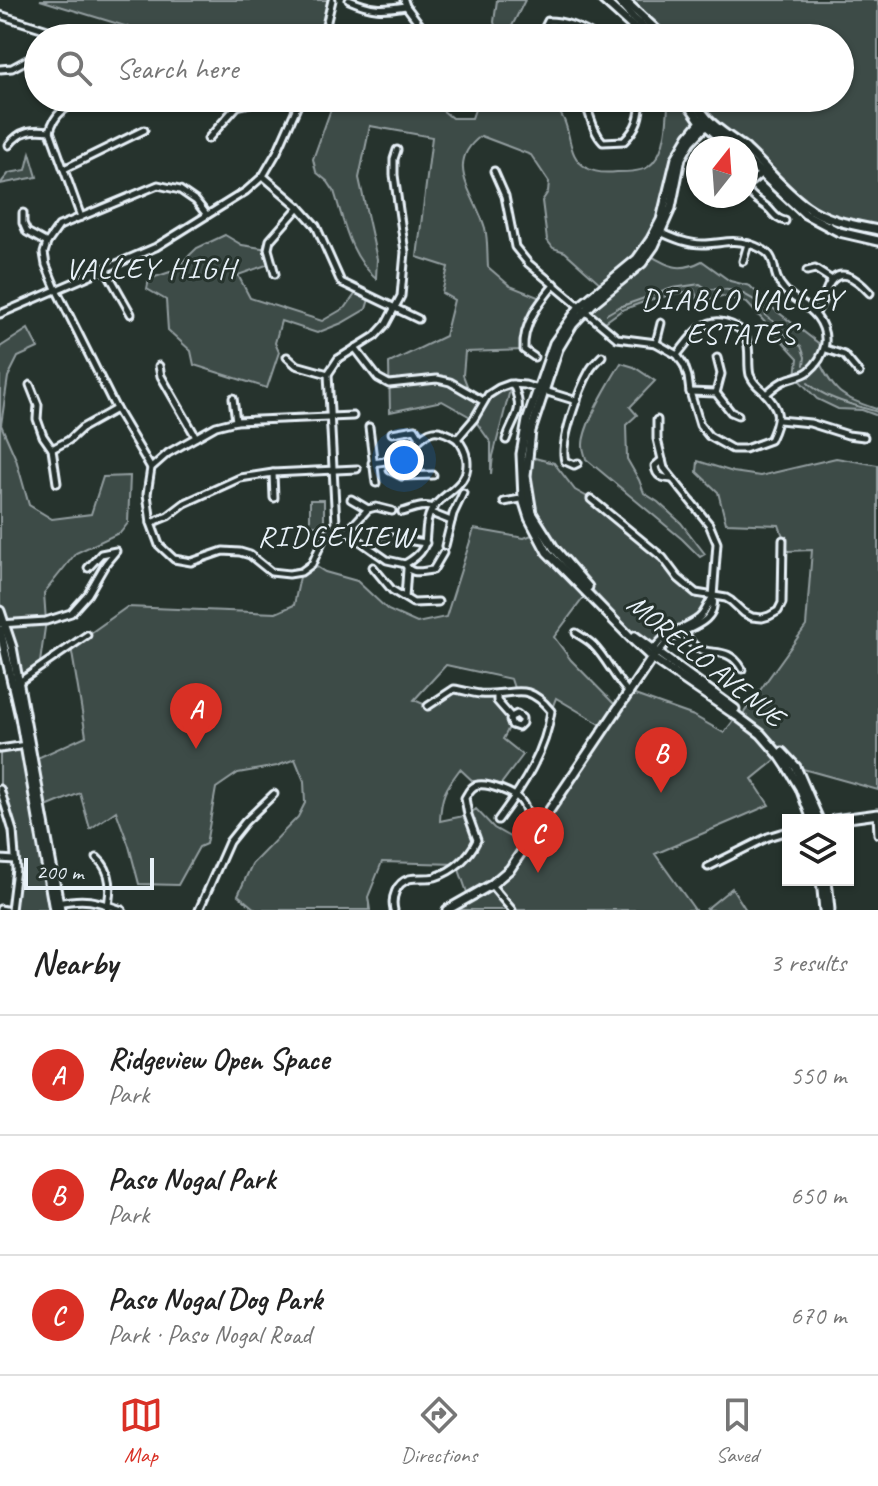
<!DOCTYPE html>
<html lang="en">
<head>
<meta charset="utf-8">
<style>
	:root { --surface:#fff; --page:#f6f6f6; --text:#222; --muted:#767676; --line:#e0e0e0; --accent:#d93025 }
	body { margin:0; font-family:Caveat,sans-serif; background:var(--page); color:var(--text) }
	.controls { position:absolute; right:24px; bottom:24px; display:grid; overflow:hidden; border-radius:0px; box-shadow:0 2px 6px #0004 }
	.controls button { width:72px; height:72px; display:grid; place-items:center; padding:0; border:0; border-bottom:2px solid var(--line); background:var(--surface); color:var(--text); font:40px sans-serif }
	.compass { position:absolute; left:686px; top:136px; width:72px; height:72px; border-radius:50%; background:var(--surface); box-shadow:0 2px 6px #0004; rotate:17deg }
	.scale { position:absolute; left:24px; bottom:20px; width:130px; box-sizing:border-box; padding-left:8px; border:4px solid #e8f1f8; border-top:0; font-size:22px; line-height:28px; white-space:nowrap; color:#e8f1f8; -webkit-text-stroke:6px #26332d; paint-order:stroke }
	.you { position:absolute; left:404px; top:460px; width:28px; height:28px; margin:-20px; border:6px solid #fff; border-radius:50%; background:#1a73e8; box-shadow:0 0 0 12px #1a73e833 }
	.badge { display:grid; place-items:center; width:52px; height:52px; border-radius:50%; background:var(--accent); color:#fff; font-size:26px; font-weight:700 }
	.pin { position:absolute; translate:-50% -66px; filter:drop-shadow(0 2px 4px #0008) }
	.pin::after { content:''; position:absolute; top:42px; width:28px; height:24px; background:inherit; clip-path:polygon(0 0,100% 0,50% 100%) }
	.list { margin:0; padding:0; list-style:none }
	h2 { display:flex; justify-content:space-between; align-items:center; height:104px; margin:0; padding:0 32px; font-size:34px }
	h2 small { font-size:26px; font-weight:400; color:var(--muted) }
	.list li { display:grid; grid-template-columns:52px 1fr auto; gap:24px; align-items:center; box-sizing:border-box; height:120px; padding:0 32px; border-top:2px solid var(--line) }
	.list b { display:block; font-size:30px; white-space:nowrap }
	.list p { margin:0; font-size:26px; white-space:nowrap; color:var(--muted) }
	.list em { font-size:26px; font-style:normal; color:var(--muted) }
	.icon { flex:none; width:44px; height:44px; fill:none; stroke:currentColor; stroke-width:2; stroke-linecap:round; stroke-linejoin:round }
	.map { position:relative; flex:none; width:878px; height:910px; overflow:hidden }
	.search { position:absolute; background:var(--surface); box-shadow:0 2px 6px #0004; left:24px; right:24px; top:24px; height:88px; display:flex; align-items:center; gap:20px; box-sizing:border-box; padding:0 28px; border-radius:44px; color:var(--muted); font-size:30px }
	.sheet { height:464px; background:var(--surface) }
	nav { display:flex; justify-content:space-around; align-items:center; box-sizing:border-box; height:112px; border-top:2px solid var(--line); background:var(--surface); font-size:22px; color:var(--muted) }
	nav a { display:grid; justify-items:center; gap:4px }
	nav .on { color:var(--accent) }
	.map>svg:first-child { display:block }
	.green { fill:#3e4b47; stroke:#939ea0; stroke-width:2; fill-rule:evenodd }
	.lines { fill:none; stroke-linecap:round; stroke-linejoin:round }
	.stream { stroke:#98a3a5; stroke-width:2 }
	.street-casing { stroke:#e8f1f8; stroke-width:11 }
	.secondary-casing { stroke:#e8f1f8; stroke-width:13 }
	.street { stroke:#26332d; stroke-width:5 }
	.secondary { stroke:#26332d; stroke-width:7 }
	.labels { text-anchor:middle; dominant-baseline:central; stroke-width:6; stroke-linejoin:round; paint-order:stroke }
	.street-label { font-size:28px; fill:#e8f1f8; stroke:#26332d }
	.neighbourhood-label { font-size:30px; letter-spacing:2px; fill:#e8f1f8; stroke:#26332d }
</style>
</head>
<body>
<div class="map">
<svg width="878" height="910" viewBox="0 0 878 910">
	<rect width="100%" height="100%" fill="#26332d"/>
	<filter id="ink" filterUnits="userSpaceOnUse"><feTurbulence type="fractalNoise" baseFrequency=".0125" numOctaves="2"/><feDisplacementMap in="SourceGraphic" scale="16" xChannelSelector="R" yChannelSelector="G"/><feConvolveMatrix kernelMatrix="1 2 1 2 8 2 1 2 1" color-interpolation-filters="sRGB"/></filter>
	<g filter="url(#ink)">
		<!-- green -->
		<g class="green">
			<path d="M40 0H332L323 38H164Z"/>
			<path d="M497 0H525L512 26 510 38H498L494 22Z"/>
			<path d="M624 0H878V230L841 222 806 206 746 149 715 127 694 98H840V38H665Z"/>
			<path d="M335 98H427L452 118H472L479 98C503 98 532 93 552 106 576 121 562 155 587 168 595 173 608 173 617 172 627 172 639 172 648 167 666 155 668 118 668 98H684L698 119C674 163 670 218 637 258 629 268 614 277 603 286L565 252 553 248 547 240 542 201 548 192 549 182 531 155 481 136C443 164 475 194 485 228 488 240 487 254 488 267L510 286 543 299 523 339 524 350 465 352 463 375 470 393 483 401 493 392 510 390 493 456 491 474V443L474 419 442 401 390 412 389 363 445 336 454 300 442 293 448 267 417 257 432 137 370 126 359 178 377 259 376 278C350 257 344 222 334 191L328 182 316 172 313 159Z"/>
			<path d="M30 153 37 177 0 184 9 173 26 170Z"/>
			<path d="M225 235 242 245 268 249 272 263 238 275 250 298 322 321 346 307 358 290 370 296 366 309 342 323 317 333 281 321 275 343 279 352 267 388 194 365 191 351 168 330 166 300 147 289 149 279 173 271 197 248Z"/>
			<path d="M648 254C668 266 679 273 702 261L730 281 750 286 770 306 826 349 818 359C835 394 840 396 876 409L878 408V416L862 410 838 409 817 399 796 377 798 358 747 303 722 296 699 302 694 290 649 300 622 310 601 325 585 311Z"/>
			<path d="M28 329 38 348 18 357 8 377 1 425 16 459 29 505 52 519 91 514 103 477 130 476 128 523 121 532 76 553 44 593 46 621 39 669 19 682 0 611V347Z"/>
			<path d="M621 363 634 367 655 381 630 407 637 415 626 425 627 459 639 480 644 493 658 502 681 523 705 554 700 557 682 539 586 459C585 454 583 450 583 446 582 426 610 381 621 363Z"/>
			<path d="M527 456 554 463 575 490 591 499 663 558 687 587 713 597 704 613 672 632 653 650 636 637 554 548 532 513Z"/>
			<path d="M836 458 878 465V790L796 767 765 731 743 714 806 626 812 550 788 551 779 525 726 523 718 492 697 472 698 461 733 472 760 476Z"/>
			<path d="M324 500V522L322 525H310V500Z"/>
			<path d="M474 529 524 538 537 533 547 552 587 593 554 637 571 660 618 708 629 693 694 716 724 733 737 716 761 734 779 757 752 779 769 805 655 854 695 910H447L469 898 457 864 382 862 368 897 370 910H256L238 895 252 864 298 817 305 803 304 781 295 759 277 766 238 773 216 788 206 844 199 847 178 885 139 884 129 846 116 811 90 829 80 793 41 809 33 760 86 736 71 647 127 607 276 613 294 605 301 572 312 564 325 572 357 581 388 610 417 623 446 617ZM446 665 511 679 515 691 542 700 551 711 556 698 605 727 526 846 494 828 476 809 468 815 440 821C441 796 445 789 460 769L477 785 498 788 523 755 503 739C515 719 511 718 497 701V694C465 690 457 687 428 706L414 700Z"/>
			<path d="M24 746 54 910H11L16 869 13 831 0 789V749Z"/>
			<path d="M732 888 746 910H705Z"/>
		</g>
		<g class="lines">
			<!-- stream -->
			<g class="stream">
				<path d="M607 314 619 307 673 288 700 284 707 289C736 289 739 290 764 306L766 316 778 325 791 341 801 346 805 357 804 365"/>
				<path d="M808 383C827 400 854 405 878 412"/>
			</g>
			<!-- street casing -->
			<g class="street-casing">
				<g id="street">
					<path d="M349 0C372 10 382 10 406 6"/>
					<path d="M404 0 406 6 430 38"/>
					<path d="M0 15 73 38"/>
					<path d="M323 38 332 0"/>
					<path d="M542 38 544 29 548 21C565 21 583 29 597 38"/>
					<path d="M0 69 12 68 38 54"/>
					<path d="M232 98 237 106"/>
					<path d="M583 98C590 112 592 131 603 142L624 141C637 128 641 117 640 98"/>
					<path d="M208 139 237 106 272 98H282L298 105"/>
					<path d="M9 145C20 130 33 129 50 131"/>
					<path d="M64 169 144 130"/>
					<path d="M494 171 505 196 515 247 528 263 617 338 656 343 677 355 684 365 688 377 690 392 700 425 709 436 732 449H745L770 440C781 417 781 409 762 390 757 386 753 382 750 375 747 364 751 349 746 338 743 330 734 325 726 323 703 316 690 339 677 355"/>
					<path d="M263 176 299 207 316 226 341 282 418 319"/>
					<path d="M746 186 763 172"/>
					<path d="M746 189C754 199 759 201 768 208 775 215 776 219 785 221"/>
					<path d="M727 196 728 197"/>
					<path d="M23 213V223L27 232 47 243"/>
					<path d="M81 217 50 131C56 109 69 107 87 98"/>
					<path d="M658 231C673 238 689 245 706 244 723 243 732 239 749 244 785 255 766 269 784 289 793 300 808 305 817 317 831 336 826 356 809 371 803 376 793 377 786 380 778 383 772 389 766 394"/>
					<path d="M743 261 748 244"/>
					<path d="M105 268 131 314"/>
					<path d="M807 271 815 269 832 280"/>
					<path d="M275 274 268 249 270 240 299 207"/>
					<path d="M0 314 156 247 246 191 263 176 277 152 301 98"/>
					<path d="M815 314C821 306 822 300 826 291 837 262 857 279 870 293"/>
					<path d="M656 343 661 323"/>
					<path d="M355 348 378 378 389 384 437 379 450 382 483 401"/>
					<path d="M826 349 844 355 859 373"/>
					<path d="M287 357 296 365 328 374"/>
					<path d="M534 357 524 350C522 324 540 302 555 284"/>
					<path d="M159 366 161 376 196 437"/>
					<path d="M30 385 38 405 37 419 43 436 52 449 57 483"/>
					<path d="M690 392 716 393 731 412 738 415"/>
					<path d="M716 393 721 374 717 358"/>
					<path d="M233 398 236 421"/>
					<path d="M657 420V439L664 468 709 524 717 543 713 597"/>
					<path d="M779 420 810 423 848 435 864 437"/>
					<path d="M369 427 376 483"/>
					<path d="M392 433 415 429 420 437"/>
					<path d="M506 440C515 413 525 414 513 384"/>
					<path d="M52 449 69 440 82 428 116 409"/>
					<path d="M390 460V470L402 476 433 475"/>
					<path d="M662 460 655 466C656 477 663 478 672 479"/>
					<path d="M372 463C384 462 394 460 403 453 426 438 427 420 457 439"/>
					<path d="M578 463 574 465 565 461C559 442 580 388 590 370 593 365 598 360 602 356"/>
					<path d="M151 468 116 409 56 289 46 265 44 253 47 243 59 226 158 185 180 190 196 201 207 215"/>
					<path d="M273 473 274 498"/>
					<path d="M351 499 368 509 376 507 392 511"/>
					<path d="M591 499 663 558 678 578 696 593 726 598 731 601 744 613 752 617 762 618 769 616 778 611 782 603 783 540"/>
					<path d="M504 502 526 498"/>
					<path d="M402 512C413 509 423 504 434 508"/>
					<path d="M431 513 451 521"/>
					<path d="M151 523 168 516 185 503 240 478 273 473 357 469"/>
					<path d="M336 524 325 535 312 564 301 572 289 574 271 572 250 555 240 552 223 551 191 562 174 559 159 545 151 523 147 494 151 468 168 453 216 426 236 421 353 416"/>
					<path d="M336 524 328 374 338 359 375 336 386 324 401 296 405 252 394 175V159L397 150"/>
					<path d="M336 524 387 560 405 564C437 546 419 535 431 511 438 498 455 491 462 480 471 467 467 450 457 439L474 419 488 395 499 388 510 384 525 385 577 401"/>
					<path d="M347 532 368 509"/>
					<path d="M385 537 426 543"/>
					<path d="M445 546 453 514 463 493"/>
					<path d="M405 564C411 576 422 571 433 570L443 553"/>
					<path d="M373 567 392 590 413 603 438 602"/>
					<path d="M713 597C718 624 686 628 670 639 663 645 660 653 652 658 655 634 683 631 699 618 706 612 707 604 713 597Z"/>
					<path d="M405 598 407 569"/>
					<path d="M0 624 46 621 71 613 88 594 106 563 116 551 101 554 88 568"/>
					<path d="M685 632C700 667 724 638 742 669"/>
					<path d="M576 633C582 637 588 640 593 645 607 659 615 679 629 693"/>
					<path d="M19 682 87 635"/>
					<path d="M497 694V701L511 717 510 720 512 725 518 727 522 723V718L517 714 511 717"/>
					<path d="M428 706 454 689C463 690 471 693 480 694 514 697 525 679 551 711 546 751 522 788 498 820"/>
					<path d="M0 749 26 745"/>
					<path d="M0 789 13 831 16 869 11 910"/>
					<path d="M877 814 878 834"/>
					<path d="M97 858C113 872 111 891 107 910"/>
					<path d="M0 859 15 860"/>
					<path d="M708 867 768 837 788 831"/>
					<path d="M491 885 512 910"/>
					<path d="M58 903C86 897 96 901 122 910"/>
					<path d="M0 909 5 910"/>
					<path d="M199 910 229 842 245 822 274 794"/>
					<path d="M394 910C391 898 396 883 409 879 417 877 427 879 435 877 454 871 469 857 477 840L468 815 465 798C468 793 471 786 478 785 488 783 515 793 521 801 529 811 526 822 536 829"/>
				</g>
			</g>
			<!-- secondary casing -->
			<g class="secondary-casing">
				<g id="secondary">
					<path d="M603 0 645 38"/>
					<path d="M617 0 634 19 656 38"/>
					<path d="M624 0 665 38"/>
					<path d="M684 98 699 119 732 148"/>
					<path d="M694 98C704 122 725 134 745 148"/>
					<path d="M705 117 689 136 676 158 661 220 651 239 637 259 580 306 554 343 527 421 521 454 523 499 529 518 547 552 634 641 652 658 737 716 761 734 780 756 788 768 800 788 812 820"/>
					<path d="M746 149C766 167 784 191 806 206 827 221 853 225 878 230"/>
					<path d="M746 159 805 214 839 232 878 241"/>
					<path d="M588 587 554 548 532 513 526 476 531 431 558 349 573 324 592 304 642 263 654 246 671 208 681 158 691 141 709 122"/>
					<path d="M0 611 12 647 60 910"/>
					<path d="M0 630 20 717 54 910"/>
					<path d="M635 636 735 709"/>
					<path d="M782 752 796 767 819 820"/>
					<path d="M834 820 878 814"/>
					<path d="M821 880 824 910"/>
					<path d="M827 880 830 910"/>
					<path d="M447 910 491 885 510 869 652 658"/>
				</g>
			</g>
			<!-- street -->
			<use href="#street" class="street"/>
			<!-- secondary -->
			<use href="#secondary" class="secondary"/>
		</g>
	</g>
	<g class="labels">
		<!-- street labels -->
		<g class="street-label">
			<text transform="translate(706 660) rotate(39)">MORELLO AVENUE</text>
		</g>
		<!-- neighbourhood labels -->
		<g class="neighbourhood-label">
			<text x="151" y="268">VALLEY HIGH</text>
			<text x="742" y="299">DIABLO VALLEY<tspan x="742" dy="34">ESTATES</tspan></text>
			<text x="336" y="536">RIDGEVIEW</text>
		</g>
	</g>
</svg>
<div class="controls">
<button><svg class="icon" aria-label="layers" viewBox="0 0 24 24"><path d="M12 4l9 5-9 5-9-5zM3 14l9 5 9-5"/></svg></button>
</div>
<svg class="compass" viewBox="-18 -18 36 36"><path d="M0-13l5 13h-10z" fill="#e53935"/><path d="M0 13l5-13h-10z" fill="#767676"/></svg>
<div class="scale">200 m</div>
<div class="you"></div>
<div class="pin badge" style="left:196px;top:749px">A</div>
<div class="pin badge" style="left:661px;top:793px">B</div>
<div class="pin badge" style="left:538px;top:873px">C</div>
<div class="search"><svg class="icon" aria-label="search" viewBox="0 0 24 24"><circle cx="10" cy="10" r="6"/><path d="M15 15l6 6"/></svg>Search here</div>
</div>
<section class="sheet">
<h2>Nearby<small>3 results</small></h2>
<ul class="list">
<li><span class="badge">A</span><div><b>Ridgeview Open Space</b><p>Park</p></div><em>550 m</em></li>
<li><span class="badge">B</span><div><b>Paso Nogal Park</b><p>Park</p></div><em>650 m</em></li>
<li><span class="badge">C</span><div><b>Paso Nogal Dog Park</b><p>Park · Paso Nogal Road</p></div><em>670 m</em></li>
</ul>
</section>
<nav>
<a class="on"><svg class="icon" aria-label="map" viewBox="0 0 24 24"><path d="M3 6l6-2 6 2 6-2v14l-6 2-6-2-6 2zM9 4v14M15 6v14"/></svg>Map</a>
<a><svg class="icon" aria-label="directions" viewBox="0 0 24 24"><path d="M12 3l9 9-9 9-9-9zM9 14v-3h6M13 9l2 2-2 2"/></svg>Directions</a>
<a><svg class="icon" aria-label="saved" viewBox="0 0 24 24"><path d="M7 4h10v16l-5-4-5 4z"/></svg>Saved</a>
</nav>
</body>
</html>
